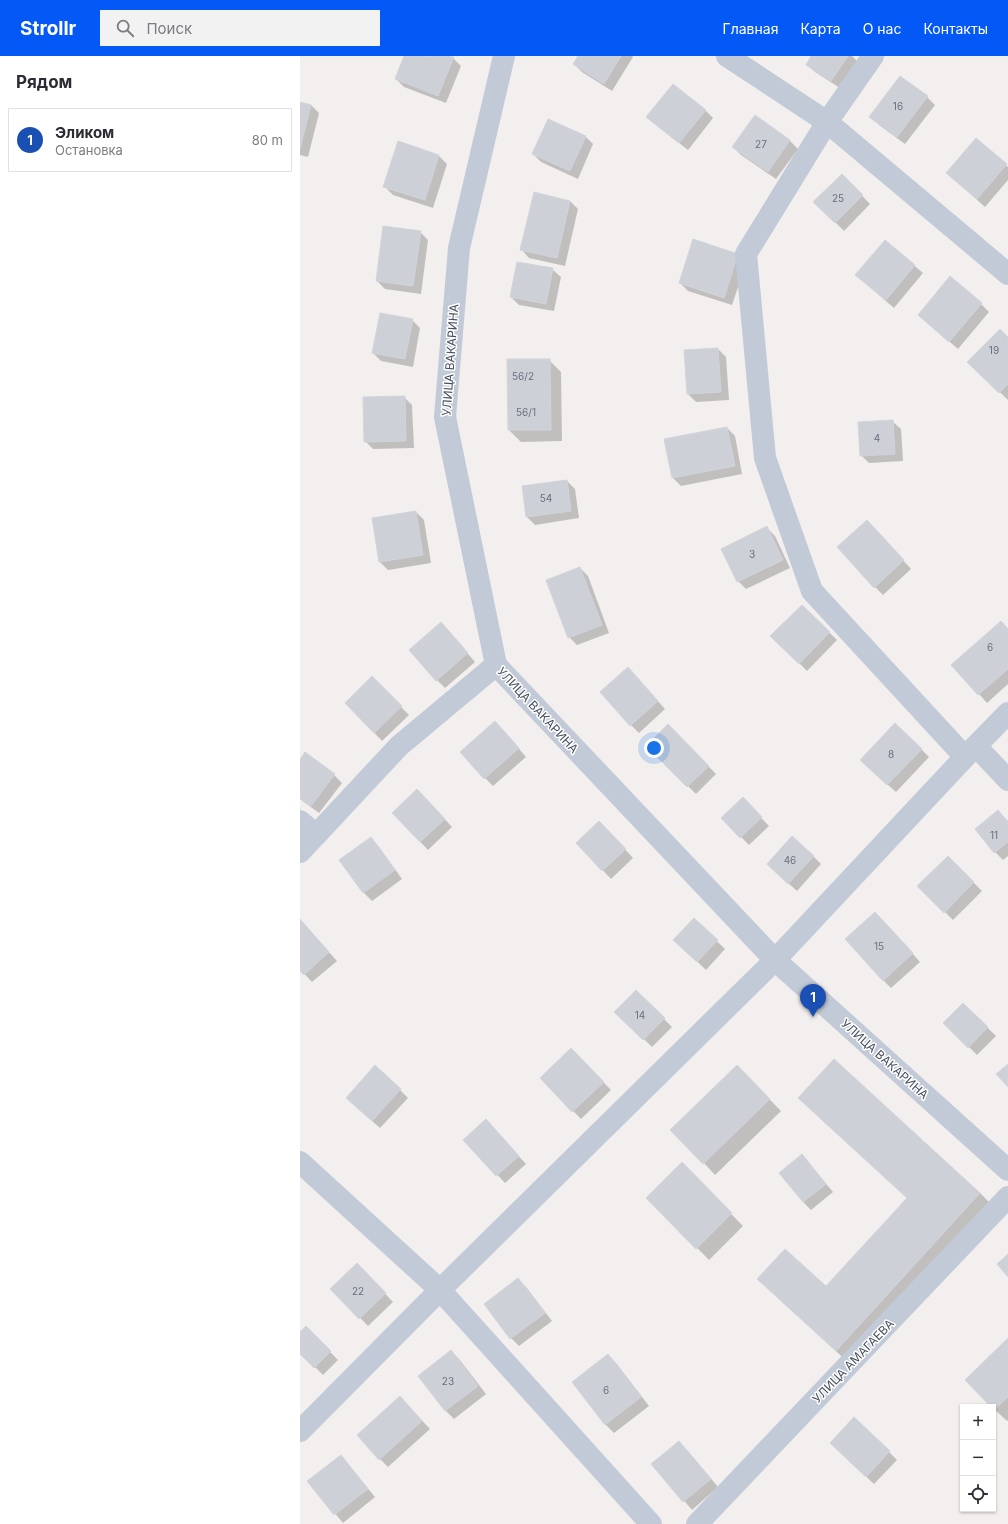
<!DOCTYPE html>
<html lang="ru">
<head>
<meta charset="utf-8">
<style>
	:root { --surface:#fff; --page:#f2f2f3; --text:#2b2b33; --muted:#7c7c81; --line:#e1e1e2; --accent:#0459f6 }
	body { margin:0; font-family:Inter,sans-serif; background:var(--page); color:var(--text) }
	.controls { position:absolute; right:12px; bottom:12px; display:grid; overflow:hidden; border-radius:0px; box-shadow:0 1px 3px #0004 }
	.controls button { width:36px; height:36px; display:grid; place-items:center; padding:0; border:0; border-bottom:1px solid var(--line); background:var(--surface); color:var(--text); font:20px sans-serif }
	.you { position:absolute; left:354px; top:692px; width:14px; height:14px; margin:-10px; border:3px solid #fff; border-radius:50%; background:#1a73e8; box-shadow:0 0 0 6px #1a73e833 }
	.badge { display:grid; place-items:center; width:26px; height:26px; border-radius:50%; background:var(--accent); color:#fff; font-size:13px; font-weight:700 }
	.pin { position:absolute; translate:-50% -33px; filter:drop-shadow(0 1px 2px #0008) }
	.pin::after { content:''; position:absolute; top:21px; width:14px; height:12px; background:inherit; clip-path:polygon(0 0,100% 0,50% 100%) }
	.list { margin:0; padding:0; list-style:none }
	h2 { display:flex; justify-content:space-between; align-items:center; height:52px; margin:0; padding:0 16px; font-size:17px }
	h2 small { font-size:13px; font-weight:400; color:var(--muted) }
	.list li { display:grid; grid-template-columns:26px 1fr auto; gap:12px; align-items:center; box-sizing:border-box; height:64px; margin:0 8px 8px; padding:0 8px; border:1px solid var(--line); border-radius:0px }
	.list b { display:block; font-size:15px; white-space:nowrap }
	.list p { margin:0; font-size:13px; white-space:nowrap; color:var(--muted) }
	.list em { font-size:13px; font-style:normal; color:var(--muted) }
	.icon { flex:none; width:22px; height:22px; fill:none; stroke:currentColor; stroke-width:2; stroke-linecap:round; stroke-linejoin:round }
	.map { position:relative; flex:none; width:708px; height:1468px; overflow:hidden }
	header { display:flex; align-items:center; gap:24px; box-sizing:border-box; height:56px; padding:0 20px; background:var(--accent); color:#fff }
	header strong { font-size:19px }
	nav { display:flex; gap:22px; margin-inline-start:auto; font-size:14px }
	.search { width:280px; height:36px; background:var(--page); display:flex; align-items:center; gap:10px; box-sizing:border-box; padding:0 14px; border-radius:0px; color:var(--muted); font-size:15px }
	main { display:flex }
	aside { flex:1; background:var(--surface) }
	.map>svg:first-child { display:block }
	.shadow { fill:#0003 }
	.building { fill:#cdd0d7; stroke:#d2d4db }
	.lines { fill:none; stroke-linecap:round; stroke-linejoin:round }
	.minor { stroke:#c1cad6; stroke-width:22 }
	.labels { text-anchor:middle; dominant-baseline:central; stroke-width:3; stroke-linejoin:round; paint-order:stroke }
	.number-label { font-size:10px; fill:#67707d }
	.street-label { font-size:12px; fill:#45505f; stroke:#fff }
</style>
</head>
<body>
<header>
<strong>Strollr</strong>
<div class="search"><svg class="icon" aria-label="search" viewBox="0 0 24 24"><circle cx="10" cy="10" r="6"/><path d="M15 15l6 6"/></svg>Поиск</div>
<nav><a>Главная</a><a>Карта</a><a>О нас</a><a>Контакты</a></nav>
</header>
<main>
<aside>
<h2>Рядом<small></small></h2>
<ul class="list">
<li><span class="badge" style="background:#1a4fb4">1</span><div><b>Эликом</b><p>Остановка</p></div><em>80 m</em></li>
</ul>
</aside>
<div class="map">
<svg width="708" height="1468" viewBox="0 0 708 1468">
	<rect width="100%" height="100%" fill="#f2efee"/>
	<!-- shadow -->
	<g class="shadow">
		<path d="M105 0H149L153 2 161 10 146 47 104 31 96 23Z"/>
		<path d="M280 0H332L333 1 312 35 282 16 274 8Z"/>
		<path d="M512 0H552L557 5 540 32 515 16 507 8Z"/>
		<path d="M627 41 635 49 605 88 579 69 571 61Z"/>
		<path d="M0 47 11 49 19 57 8 101 0 99Z"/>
		<path d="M405 54 413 62 388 94 356 69 348 61Z"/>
		<path d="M455 60 490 85 498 93 476 123 441 99 433 91Z"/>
		<path d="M285 80 293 88 278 123 241 106 233 98Z"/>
		<path d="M676 83 708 111V124L685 151 647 117Z"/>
		<path d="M139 100 147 108 133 152 93 139 85 131Z"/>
		<path d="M542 119 570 148 544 175 515 146Z"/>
		<path d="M270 145 278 153 265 210 229 202 221 193Z"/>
		<path d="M120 176 128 184 121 238 85 233 77 225Z"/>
		<path d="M585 185 623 217 594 252 565 227Z"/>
		<path d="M438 198 446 207 432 249 388 235 380 227Z"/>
		<path d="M252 213 261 221 254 255 219 249 211 241Z"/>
		<path d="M681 248 689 256 658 293 619 259Z"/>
		<path d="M112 264 120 272 113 311 81 305 73 297Z"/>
		<path d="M708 283V344L669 306Z"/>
		<path d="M418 293 426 301 429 344 396 346 388 338Z"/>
		<path d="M249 304 261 316 262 385 221 386 209 374Z"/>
		<path d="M104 341 112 349 114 392 73 393 65 385Z"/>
		<path d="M592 365 601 373 603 405 569 407 561 399Z"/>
		<path d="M427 372 435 380 442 418 381 430 373 422 365 384Z"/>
		<path d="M267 425 275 433 279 462 235 469 227 461Z"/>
		<path d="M116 456 124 464 131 507 88 514 80 506 73 463Z"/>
		<path d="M467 472 475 480 490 512 446 533 438 525Z"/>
		<path d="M575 473 611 513 583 539 575 531Z"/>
		<path d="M280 512 288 520 309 577 277 589 269 581Z"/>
		<path d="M502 550 537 584 507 615 472 580Z"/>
		<path d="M708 573V628L687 647 653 609Z"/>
		<path d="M149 576 175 606 145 632 137 624Z"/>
		<path d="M336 621 365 653 339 677 331 669Z"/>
		<path d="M72 622 109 659 82 685 46 647Z"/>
		<path d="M368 669 416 718 396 738 347 690Z"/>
		<path d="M203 674 226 701 193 730 185 722Z"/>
		<path d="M621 693 629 701 596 736 569 712Z"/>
		<path d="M5 697 34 719 42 727 19 757 0 743V704Z"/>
		<path d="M125 742 152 771 128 794 93 757Z"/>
		<path d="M443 743 469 770 449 789 422 762Z"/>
		<path d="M698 755 708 765V800L703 804 695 796Z"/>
		<path d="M307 774 333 802 311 823 277 787Z"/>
		<path d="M71 783 79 791 102 823 72 845 64 837 40 805Z"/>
		<path d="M513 800 521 808 497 835 476 816Z"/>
		<path d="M648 801 682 835 653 864 619 830Z"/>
		<path d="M394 863 425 893 406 914 383 892Z"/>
		<path d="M0 864 37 905 12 926 0 913Z"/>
		<path d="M583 865 620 906 591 932 583 924Z"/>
		<path d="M336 935 372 971 352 991 316 956Z"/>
		<path d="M663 948 696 980 677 999 645 967Z"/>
		<path d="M271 993 311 1034 281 1063 241 1022Z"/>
		<path d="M449 1022 481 1055 415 1119 404 1107Z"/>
		<path d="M100 1034 108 1042 80 1072 55 1050Z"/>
		<path d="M194 1073 226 1108 205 1127 165 1084Z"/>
		<path d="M502 1100 533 1136 511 1154 503 1146Z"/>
		<path d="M382 1108 443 1170 409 1204 348 1142Z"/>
		<path d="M680 1137 695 1152 551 1309 474 1238 526 1232Z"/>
		<path d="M57 1208 93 1246 68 1270 32 1233Z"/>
		<path d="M218 1223 226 1231 252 1265 219 1290 211 1282Z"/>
		<path d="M6 1271 38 1304 23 1319 0 1296V1277Z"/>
		<path d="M708 1284V1364L707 1365 692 1351Z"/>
		<path d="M151 1295 159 1303 186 1338 154 1363 146 1355 119 1320Z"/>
		<path d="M308 1299 316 1307 349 1350 314 1377 306 1369 273 1326Z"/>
		<path d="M100 1341 130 1373 88 1411 80 1403Z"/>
		<path d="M387 1394 418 1431 392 1454 353 1408Z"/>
		<path d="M539 1395 589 1396 597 1404 574 1428Z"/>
		<path d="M41 1400 75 1441 43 1467 9 1426Z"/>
	</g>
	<!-- building -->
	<g class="building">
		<path d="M104 0 154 1 138 40 95 23Z"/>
		<path d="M278 0H321L304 28 273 8Z"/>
		<path d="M511 0H548L531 25 506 9Z"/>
		<path d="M600 20 628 40 597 81 569 61Z"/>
		<path d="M373 28 406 54 379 87 346 61Z"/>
		<path d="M0 46 11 49 0 93Z"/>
		<path d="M455 59 490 84 468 116 432 91Z"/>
		<path d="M248 63 286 80 270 115 232 98Z"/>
		<path d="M676 82 707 108 677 143 646 117Z"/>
		<path d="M98 85 139 99 125 144 83 131Z"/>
		<path d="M542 118 563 139 535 167 513 146Z"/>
		<path d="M234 136 270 145 257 202 220 194Z"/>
		<path d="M83 170 121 175 113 230 76 225Z"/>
		<path d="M393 183 438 198 424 242 379 227Z"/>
		<path d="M585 184 615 209 586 244 555 219Z"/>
		<path d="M217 206 253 212 246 248 210 241Z"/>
		<path d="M650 220 682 247 649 286 618 259Z"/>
		<path d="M80 257 113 263 105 303 72 297Z"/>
		<path d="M700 273 708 281V328L699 337 667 306Z"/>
		<path d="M418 292 421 336 387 338 384 294Z"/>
		<path d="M207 303H250L251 374H208Z"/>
		<path d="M105 340 106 385 64 386 63 341Z"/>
		<path d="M593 364 595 398 560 400 558 366Z"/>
		<path d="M427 371 435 410 372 422 364 383Z"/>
		<path d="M267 424 271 455 226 461 222 430Z"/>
		<path d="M116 455 123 499 79 506 72 462Z"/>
		<path d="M567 464 604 504 574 532 537 491Z"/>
		<path d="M467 470 483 504 437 526 421 493Z"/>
		<path d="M280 511 302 569 268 582 246 524Z"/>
		<path d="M502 549 530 576 499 608 470 580Z"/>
		<path d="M701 565 708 573V613L678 639 651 609Z"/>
		<path d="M141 566 168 597 136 625 109 594Z"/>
		<path d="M328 611 358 645 330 670 300 636Z"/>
		<path d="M72 620 102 650 74 677 45 647Z"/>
		<path d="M195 665 219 692 184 723 160 696Z"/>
		<path d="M595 667 622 693 587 729 560 704Z"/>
		<path d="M368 668 409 710 387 731 346 690Z"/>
		<path d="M5 696 35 718 11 750 0 742V703Z"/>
		<path d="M117 733 145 763 120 786 92 757Z"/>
		<path d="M443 741 462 761 440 782 421 762Z"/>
		<path d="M698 754 708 766V786L694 797 675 773Z"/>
		<path d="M299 765 326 793 302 815 276 787Z"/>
		<path d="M492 780 514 800 488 828 467 808Z"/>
		<path d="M71 781 95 814 63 837 39 804Z"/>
		<path d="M648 800 674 826 644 857 617 830Z"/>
		<path d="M575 856 613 897 583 925 545 883Z"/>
		<path d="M394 862 418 884 397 906 373 884Z"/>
		<path d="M0 863 29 896 4 919 0 915Z"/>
		<path d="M336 934 365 962 343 984 314 956Z"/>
		<path d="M663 947 688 971 668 992 643 967Z"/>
		<path d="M271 992 304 1026 272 1056 240 1022Z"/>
		<path d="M534 1003 680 1137 536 1295 457 1223 485 1193 526 1230 607 1142 498 1042Z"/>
		<path d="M708 1008V1031L696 1018Z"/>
		<path d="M75 1009 101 1033 72 1065 46 1042Z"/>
		<path d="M437 1009 470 1043 403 1108 370 1074Z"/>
		<path d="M186 1063 219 1100 196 1120 163 1084Z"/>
		<path d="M502 1098 526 1128 503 1146 479 1117Z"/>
		<path d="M382 1106 432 1157 396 1193 346 1142Z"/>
		<path d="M708 1198V1221L697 1208Z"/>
		<path d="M57 1207 86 1237 59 1263 30 1233Z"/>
		<path d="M218 1222 245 1257 210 1283 184 1248Z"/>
		<path d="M6 1270 31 1295 14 1312 0 1298V1276Z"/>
		<path d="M708 1282V1341L694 1354 693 1351H691L665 1324Z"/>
		<path d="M151 1294 178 1330 145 1355 118 1320Z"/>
		<path d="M308 1298 341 1341 305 1369 272 1326Z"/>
		<path d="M100 1340 122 1365 79 1404 57 1379Z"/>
		<path d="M554 1361 590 1395 566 1421 530 1387Z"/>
		<path d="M379 1385 411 1423 383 1446 351 1408Z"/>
		<path d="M41 1399 68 1433 34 1459 7 1425Z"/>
	</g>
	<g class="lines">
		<!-- minor -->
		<g class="minor">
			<path d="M204 0 159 192 145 361 196 609 475 904 708 1114"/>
			<path d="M427 0 527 66 708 218"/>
			<path d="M573 0 527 66 446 198 465 402 512 535 665 701"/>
			<path d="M676 690 708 724"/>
			<path d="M0 765 16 779 99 690 196 609"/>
			<path d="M0 796 16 779"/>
			<path d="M0 1106 140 1234 351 1468"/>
			<path d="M0 1375 140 1234 475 904 665 701 708 657"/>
			<path d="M397 1468 708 1141"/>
		</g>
	</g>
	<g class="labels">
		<!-- number labels -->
		<g class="number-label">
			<text x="598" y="50">16</text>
			<text x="461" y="88">27</text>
			<text x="538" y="142">25</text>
			<text x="694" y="294">19</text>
			<text x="223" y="320">56/2</text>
			<text x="226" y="356">56/1</text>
			<text x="577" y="382">4</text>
			<text x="246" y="442">54</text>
			<text x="452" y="498">3</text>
			<text x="690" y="591">6</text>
			<text x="591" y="698">8</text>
			<text x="694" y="779">11</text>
			<text x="490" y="804">46</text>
			<text x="579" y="890">15</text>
			<text x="340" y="959">14</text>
			<text x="58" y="1235">22</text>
			<text x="148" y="1325">23</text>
			<text x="306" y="1334">6</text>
		</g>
		<!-- street labels -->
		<g class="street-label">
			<text transform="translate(150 304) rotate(-86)">УЛИЦА ВАКАРИНА</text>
			<text transform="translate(238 654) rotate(47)">УЛИЦА ВАКАРИНА</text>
			<text transform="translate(585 1003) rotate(42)">УЛИЦА ВАКАРИНА</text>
			<text transform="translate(553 1305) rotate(-46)">УЛИЦА АМАГАЕВА</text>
		</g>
	</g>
</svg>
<div class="controls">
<button>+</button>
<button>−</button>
<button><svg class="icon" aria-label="locate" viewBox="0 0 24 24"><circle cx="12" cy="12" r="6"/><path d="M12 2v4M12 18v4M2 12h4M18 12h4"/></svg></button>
</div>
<div class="you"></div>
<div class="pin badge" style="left:513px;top:961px;background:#1a4fb4">1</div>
</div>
</main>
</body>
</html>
